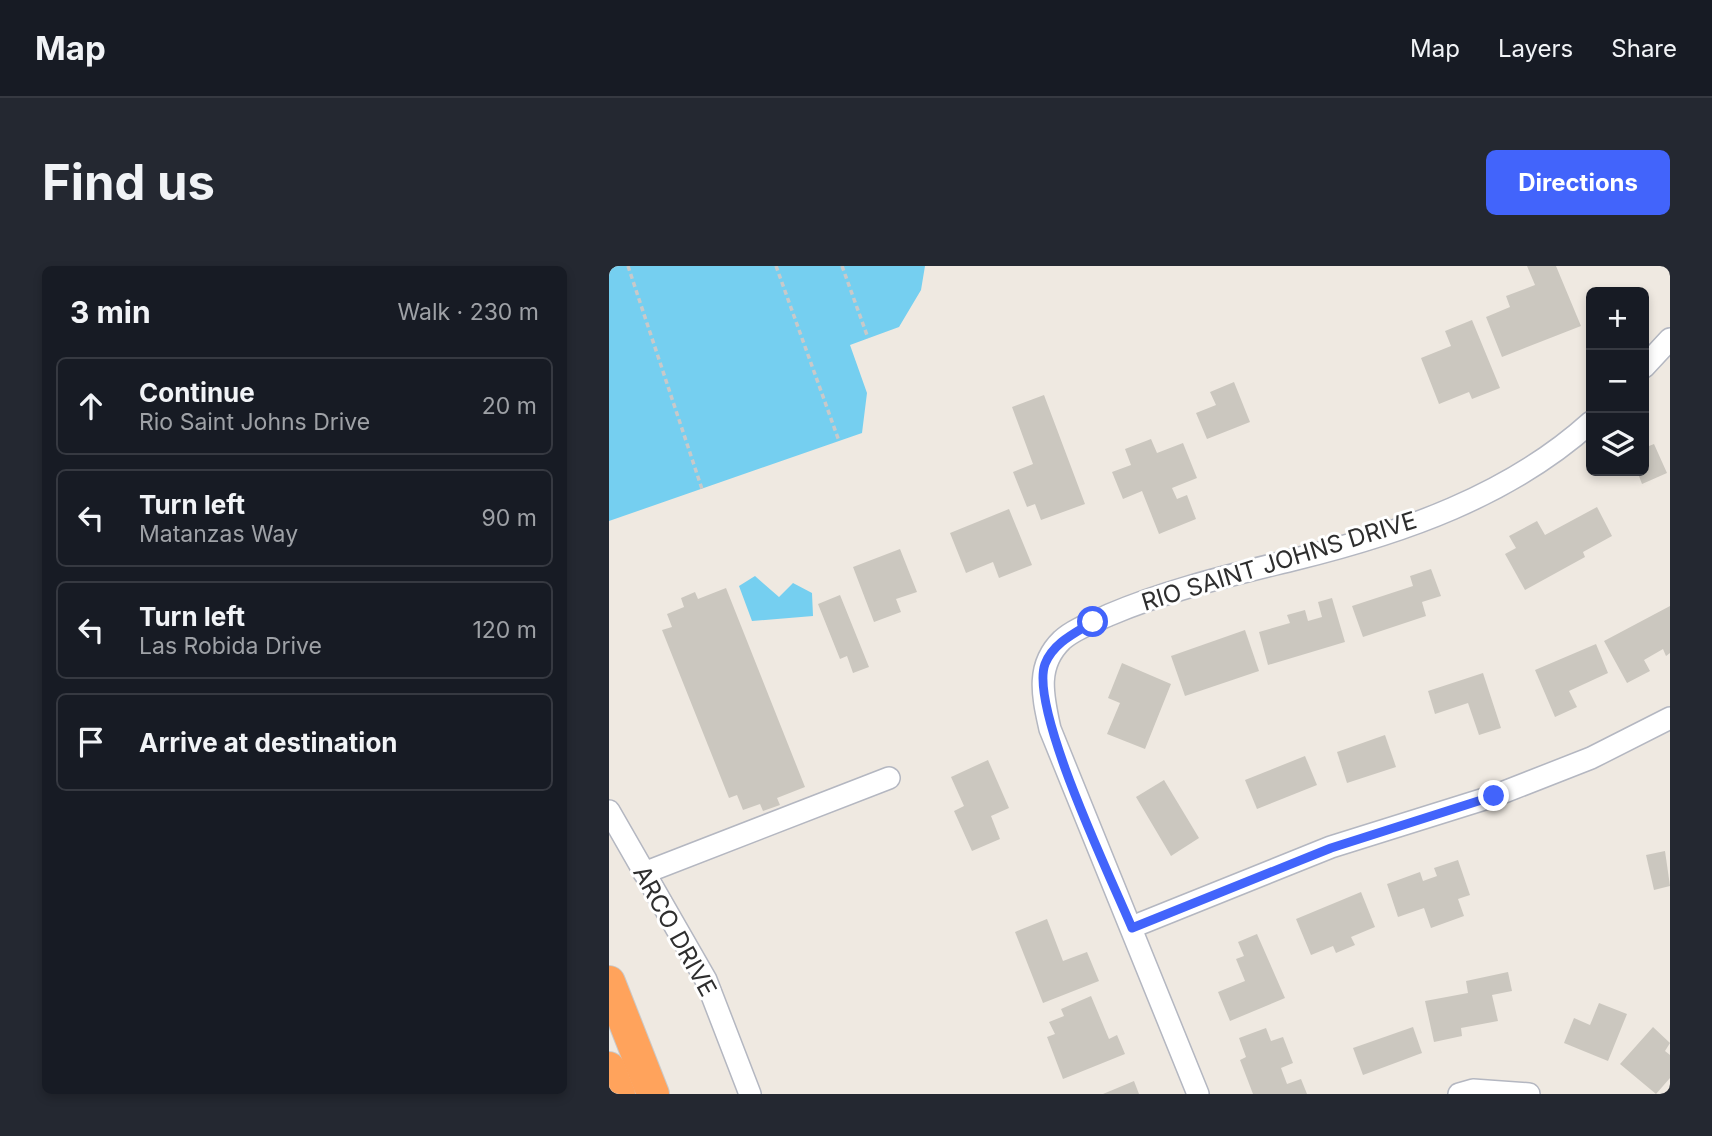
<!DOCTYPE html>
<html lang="en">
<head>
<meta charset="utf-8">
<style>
	:root { --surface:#171b24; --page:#242831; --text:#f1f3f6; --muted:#9ea1a6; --line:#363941; --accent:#4264fb }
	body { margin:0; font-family:Inter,sans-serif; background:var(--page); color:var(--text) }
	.controls { position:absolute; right:21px; top:21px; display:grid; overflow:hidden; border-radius:10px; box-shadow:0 4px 10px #0003 }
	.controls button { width:63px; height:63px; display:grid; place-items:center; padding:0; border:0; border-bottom:2px solid var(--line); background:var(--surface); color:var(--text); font:35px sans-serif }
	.stop { position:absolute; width:21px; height:21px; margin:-16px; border:5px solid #4264fb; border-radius:50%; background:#fff }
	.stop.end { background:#4264fb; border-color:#fff; box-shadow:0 2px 7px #0008 }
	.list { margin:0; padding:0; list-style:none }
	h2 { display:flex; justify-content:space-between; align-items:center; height:91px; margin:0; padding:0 28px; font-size:30px }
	h2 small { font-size:23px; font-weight:400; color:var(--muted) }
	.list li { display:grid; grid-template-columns:46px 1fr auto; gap:21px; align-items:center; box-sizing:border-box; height:98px; margin:0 14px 14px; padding:0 14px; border:2px solid var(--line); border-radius:10px }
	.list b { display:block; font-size:26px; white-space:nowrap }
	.list p { margin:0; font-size:23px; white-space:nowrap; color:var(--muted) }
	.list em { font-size:23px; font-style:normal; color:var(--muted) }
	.icon { flex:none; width:38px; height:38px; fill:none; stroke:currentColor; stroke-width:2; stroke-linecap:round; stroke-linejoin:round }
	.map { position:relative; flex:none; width:1061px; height:828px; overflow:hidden; border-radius:10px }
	header { display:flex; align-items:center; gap:42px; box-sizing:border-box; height:98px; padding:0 35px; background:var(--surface); border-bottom:2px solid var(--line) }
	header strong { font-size:33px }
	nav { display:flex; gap:38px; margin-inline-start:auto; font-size:24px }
	.intro { display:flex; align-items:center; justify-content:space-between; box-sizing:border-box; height:168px; padding:0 42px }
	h1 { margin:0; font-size:49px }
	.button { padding:18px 32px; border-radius:10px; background:var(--accent); color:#fff; font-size:24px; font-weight:700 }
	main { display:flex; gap:42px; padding:0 42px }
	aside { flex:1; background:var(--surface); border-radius:10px; box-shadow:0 4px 10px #0003 }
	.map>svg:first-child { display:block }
	.water { fill:#75cff0 }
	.building { fill:#cbc7bf }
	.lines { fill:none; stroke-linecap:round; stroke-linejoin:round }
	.minor-casing { stroke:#b4b7c1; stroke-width:24 }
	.highway-casing { stroke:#c9c9c9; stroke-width:34 }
	.path { stroke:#c9c9c9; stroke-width:3.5; stroke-dasharray:5 3.5; stroke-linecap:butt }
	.minor { stroke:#fff; stroke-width:21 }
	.highway { stroke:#ffa35c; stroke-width:32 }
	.route { stroke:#4264fb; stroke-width:9 }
	.labels { text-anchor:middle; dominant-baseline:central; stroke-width:6; stroke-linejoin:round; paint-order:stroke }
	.street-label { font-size:24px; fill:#2e2e2e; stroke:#fff }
</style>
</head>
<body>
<header>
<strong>Map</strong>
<nav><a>Map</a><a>Layers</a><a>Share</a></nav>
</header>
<div class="intro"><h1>Find us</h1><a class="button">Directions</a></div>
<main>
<aside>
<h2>3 min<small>Walk · 230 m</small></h2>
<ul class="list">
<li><svg class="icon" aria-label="ahead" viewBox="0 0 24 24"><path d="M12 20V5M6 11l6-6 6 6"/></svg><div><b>Continue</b><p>Rio Saint Johns Drive</p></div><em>20 m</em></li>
<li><svg class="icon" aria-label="left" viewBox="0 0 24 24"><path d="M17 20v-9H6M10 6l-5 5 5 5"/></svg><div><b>Turn left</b><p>Matanzas Way</p></div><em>90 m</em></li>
<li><svg class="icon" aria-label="left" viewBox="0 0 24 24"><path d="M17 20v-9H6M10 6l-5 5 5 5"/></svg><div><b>Turn left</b><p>Las Robida Drive</p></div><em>120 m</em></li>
<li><svg class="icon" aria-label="arrive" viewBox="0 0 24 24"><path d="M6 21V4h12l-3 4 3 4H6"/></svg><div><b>Arrive at destination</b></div></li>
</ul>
</aside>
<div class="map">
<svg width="1061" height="828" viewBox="0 0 1061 828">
	<rect width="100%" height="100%" fill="#efe9e1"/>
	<!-- water -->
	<g class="water">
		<path d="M0 0H316L312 24 290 61 241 79 258 127 253 167 0 255Z"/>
		<path d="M146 310 170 331 184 317 203 327 204 350 143 355 130 320Z"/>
	</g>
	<!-- building -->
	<g class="building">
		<path d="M918 0H947L972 60 893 91 877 51 901 41 897 30 926 19Z"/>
		<path d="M863 54 891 122 863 133 860 126 830 138 812 92 842 80 836 65Z"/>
		<path d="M625 116 641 156 598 173 587 147 607 139 601 126Z"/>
		<path d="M435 129 476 238 432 254 426 238 418 241 404 206 424 198 403 141Z"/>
		<path d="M542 173 548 187 574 177 588 212 563 222 568 233 578 229 587 253 550 268 533 225 514 233 503 206 522 199 516 183Z"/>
		<path d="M1045 178 1058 207 1033 218 1028 205H1035V182Z"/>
		<path d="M988 241 1003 270 974 286 976 291 916 324 896 288 907 282 900 270 928 255 936 269Z"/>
		<path d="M400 243 423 299 390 312 384 296 357 307 341 267Z"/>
		<path d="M291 283 308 326 287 333 292 346 265 356 244 301Z"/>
		<path d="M822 303 832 330 813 336 817 350 754 371 743 340 804 320 801 310Z"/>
		<path d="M117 322 196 521 168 532 171 539 154 545 151 538 134 544 128 529 120 532 53 364 63 361 58 348 75 341 72 332 86 326 89 333Z"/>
		<path d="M231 329 260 401 244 407 238 390 231 393 209 338Z"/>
		<path d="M723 332 736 376 659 399 650 366 681 357 678 349 696 344 699 355 713 351 709 336Z"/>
		<path d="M1061 340V387L1057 390 1054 383 1035 394 1041 405 1018 417 995 375Z"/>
		<path d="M636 364 650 405 576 430 562 390Z"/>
		<path d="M987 378 999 407 960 425 968 441 946 451 926 404Z"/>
		<path d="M513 397 562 418 536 483 498 468 511 437 499 432Z"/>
		<path d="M874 407 892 462 870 469 859 437 826 448 819 425Z"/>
		<path d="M776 469 787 501 738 517 728 486Z"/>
		<path d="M696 490 708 519 648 543 636 514Z"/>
		<path d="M379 494 400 542 382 550 391 573 363 585 345 545 355 540 342 511Z"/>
		<path d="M555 514 590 572 562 590 527 531Z"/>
		<path d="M1056 585 1061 620 1045 624 1037 589Z"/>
		<path d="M849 594 861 629 849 633 855 650 822 662 815 642 789 651 778 618 811 606 814 615 828 610 825 602Z"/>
		<path d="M752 626 766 661 742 671 746 679 727 687 724 680 702 689 687 653Z"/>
		<path d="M438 653 454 695 478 686 490 715 434 737 406 666Z"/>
		<path d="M648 668 676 732 621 755 609 726 636 715 627 693 635 690 629 676Z"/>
		<path d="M899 706 903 725 883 729 889 755 852 762 853 770 825 776 816 735 859 727 857 715Z"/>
		<path d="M482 730 500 773 508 769 516 788 454 813 438 771 446 768 440 756 455 750 452 743Z"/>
		<path d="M990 737 1018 748 999 795 955 777 965 752 981 759Z"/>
		<path d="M804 761 813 787 754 809 744 782Z"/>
		<path d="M1044 761 1061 777 1056 785 1061 789V812L1047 828 1011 798Z"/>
		<path d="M657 762 662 775 674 771 684 797 672 802 678 818 692 813 698 828H644L631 794 637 791 630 772Z"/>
		<path d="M525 815 530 828H494Z"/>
	</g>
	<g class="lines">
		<!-- minor casing -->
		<g class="minor-casing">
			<g id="minor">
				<path d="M1035 101 1061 73"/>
				<path d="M0 545 97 714 141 828"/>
				<path d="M35 607 280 512"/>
				<path d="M523 661 722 581 885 530 982 492 1061 452"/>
				<path d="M589 828 441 463C434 431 426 400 453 374 465 363 485 356 500 349 561 323 623 309 687 293 793 267 900 230 982 156"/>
				<path d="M850 828 864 824 920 828"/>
			</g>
		</g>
		<!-- highway casing -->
		<g class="highway-casing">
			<g id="highway">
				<path d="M0 716 44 828"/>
				<path d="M0 802 10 828"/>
			</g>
		</g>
		<!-- path -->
		<g class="path">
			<path d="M19 0 93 223"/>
			<path d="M167 0 230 175"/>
			<path d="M233 0 259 72"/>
		</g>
		<!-- minor -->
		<use href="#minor" class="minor"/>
		<!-- highway -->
		<use href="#highway" class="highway"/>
	</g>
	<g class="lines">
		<!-- route -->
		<path class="route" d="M484 356C466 367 444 377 436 398 420 442 502 612 523 662L722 582 885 530"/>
	</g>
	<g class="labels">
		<!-- street labels -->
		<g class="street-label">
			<text transform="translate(670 295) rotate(-17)">RIO SAINT JOHNS DRIVE</text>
			<text transform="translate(66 665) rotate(61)">ARCO DRIVE</text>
		</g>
	</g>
</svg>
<div class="controls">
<button>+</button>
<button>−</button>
<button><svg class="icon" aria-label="layers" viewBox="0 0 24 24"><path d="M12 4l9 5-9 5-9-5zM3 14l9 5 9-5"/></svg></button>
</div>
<div class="stop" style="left:484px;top:356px"></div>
<div class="stop end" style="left:885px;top:530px"></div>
</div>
</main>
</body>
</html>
